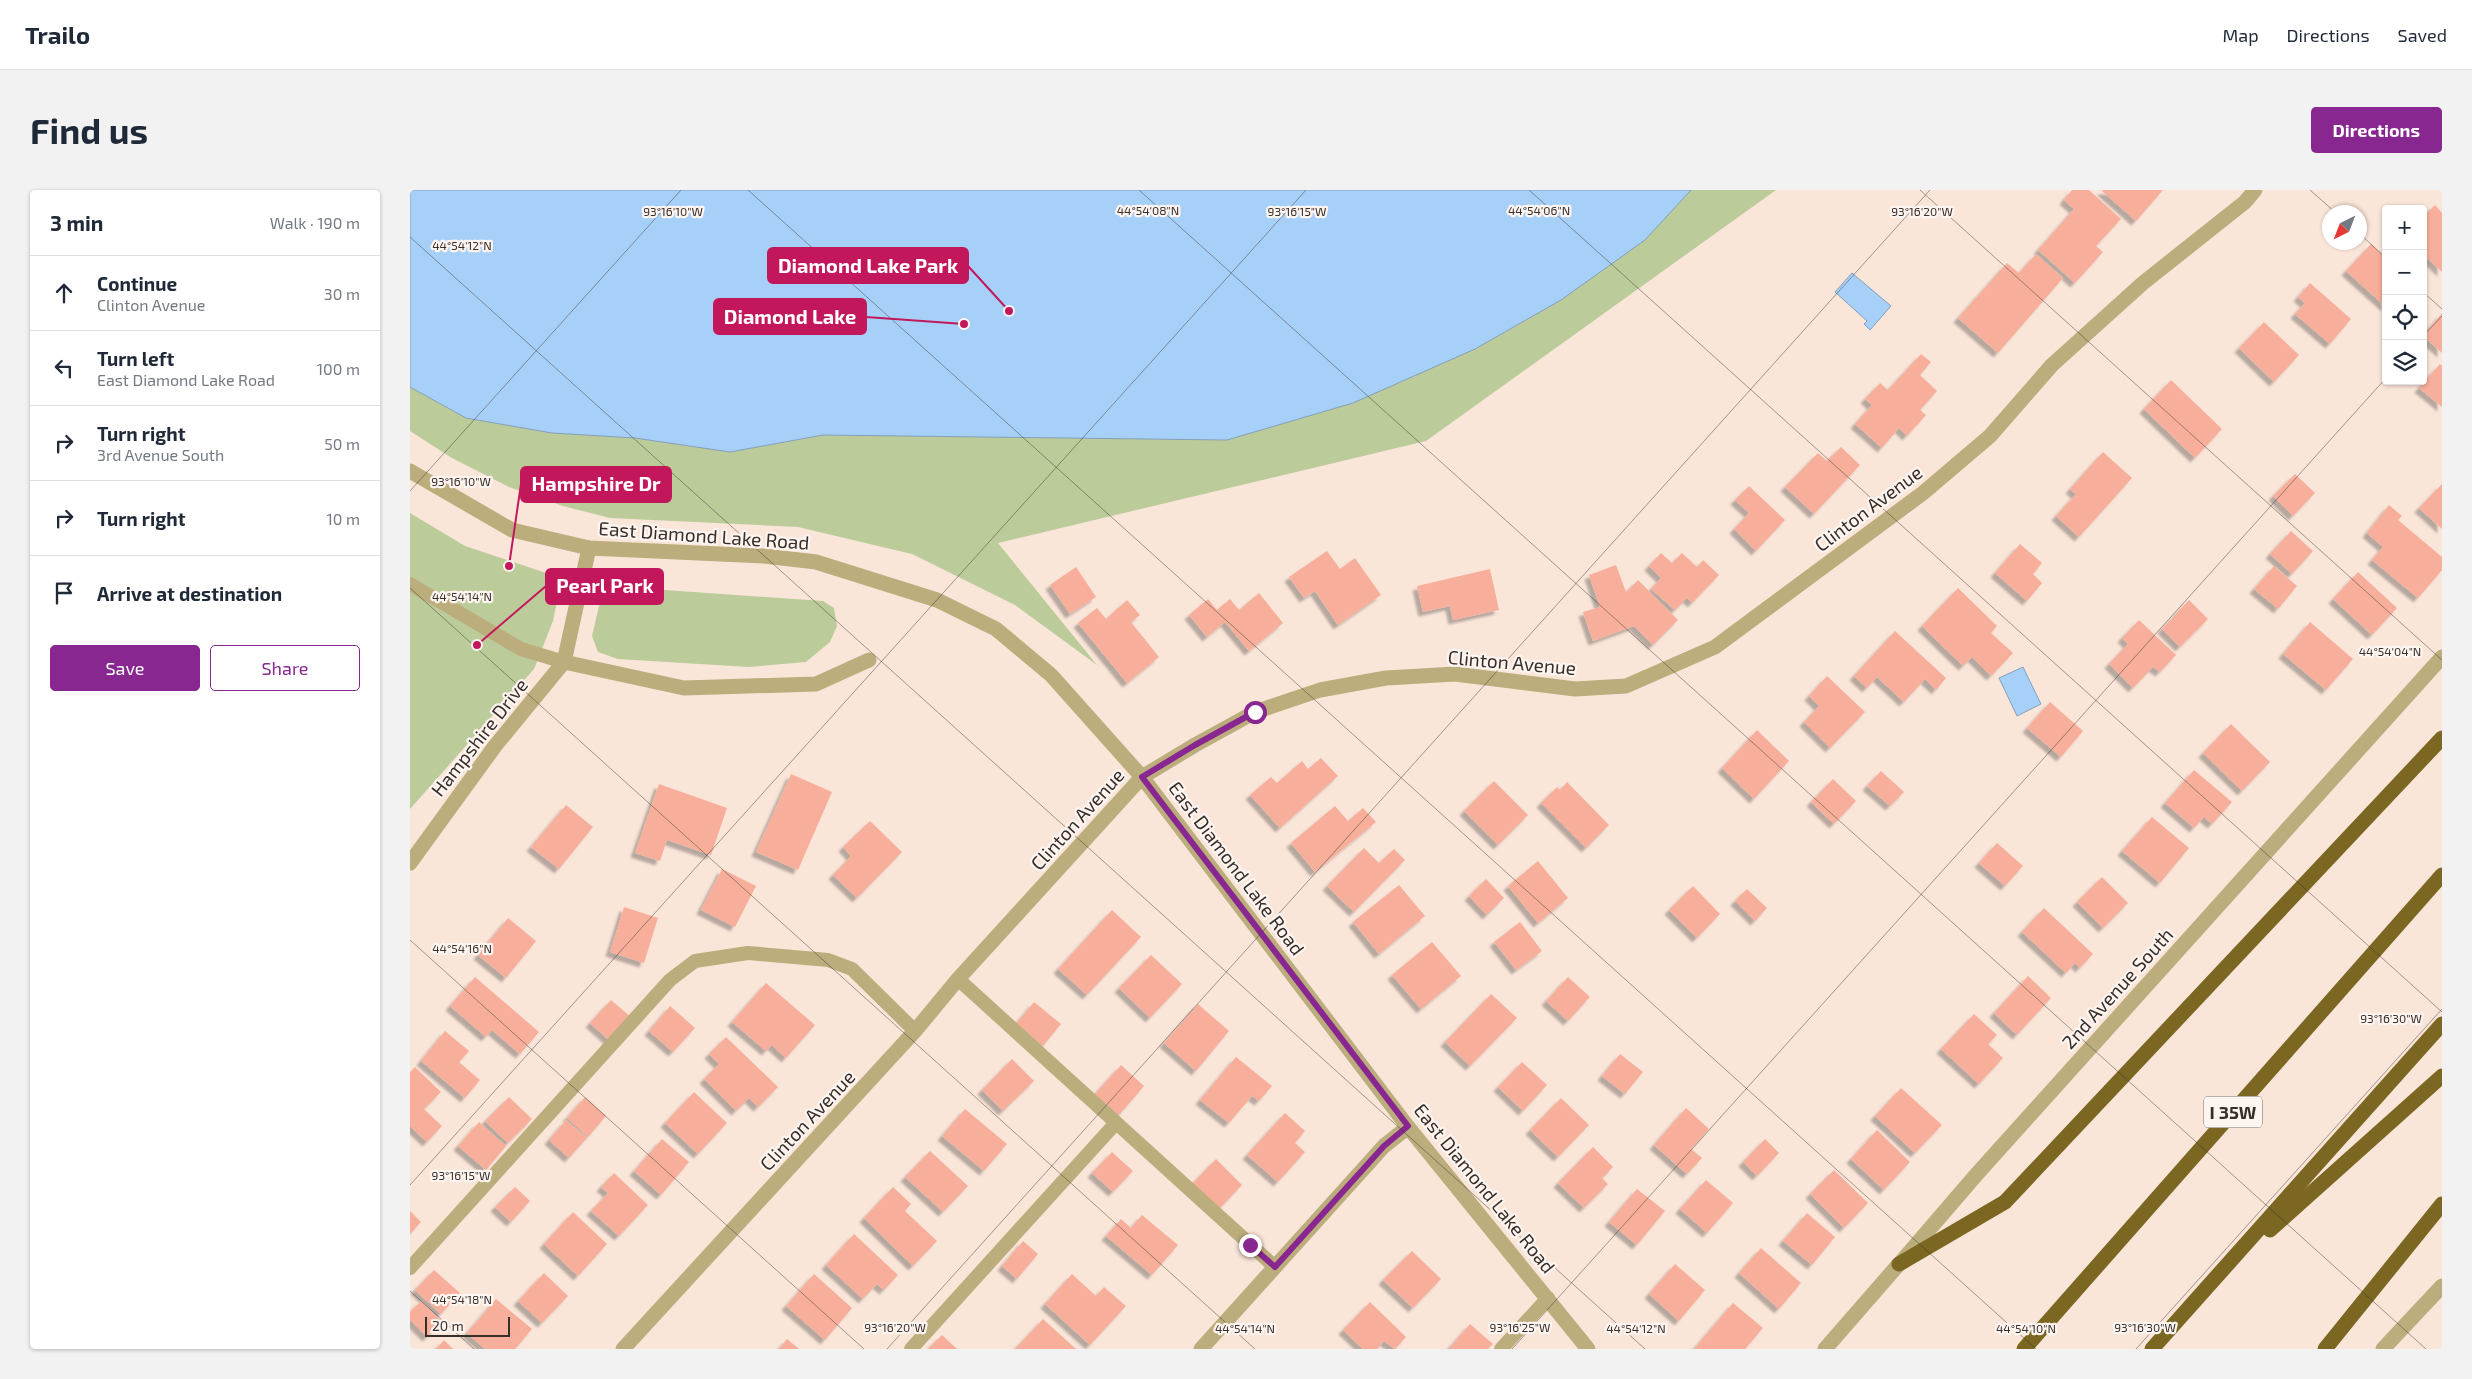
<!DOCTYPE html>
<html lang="en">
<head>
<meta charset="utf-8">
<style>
	:root { --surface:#fff; --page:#f2f2f3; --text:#1f2937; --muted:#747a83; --line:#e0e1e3; --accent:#892790 }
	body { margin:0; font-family:"Exo 2",sans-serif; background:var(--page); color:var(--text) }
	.controls { position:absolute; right:15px; top:15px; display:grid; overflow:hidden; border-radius:5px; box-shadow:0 1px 4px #0004 }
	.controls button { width:45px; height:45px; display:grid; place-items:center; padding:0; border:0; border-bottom:1px solid var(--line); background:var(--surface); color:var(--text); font:25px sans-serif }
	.compass { position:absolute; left:1912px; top:15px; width:45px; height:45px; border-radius:50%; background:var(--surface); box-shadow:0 1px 4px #0004; rotate:222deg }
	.scale { position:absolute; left:15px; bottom:12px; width:85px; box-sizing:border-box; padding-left:5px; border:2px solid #362e2a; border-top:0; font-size:14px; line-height:18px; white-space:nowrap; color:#362e2a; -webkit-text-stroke:4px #fef5f0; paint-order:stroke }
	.stop { position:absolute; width:15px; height:15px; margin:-11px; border:4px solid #892790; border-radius:50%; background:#fff }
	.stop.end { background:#892790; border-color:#fff; box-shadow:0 1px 5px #0008 }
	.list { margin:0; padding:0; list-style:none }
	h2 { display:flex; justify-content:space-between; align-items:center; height:65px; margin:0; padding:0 20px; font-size:21px }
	h2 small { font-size:16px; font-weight:400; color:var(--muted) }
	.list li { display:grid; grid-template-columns:32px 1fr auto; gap:15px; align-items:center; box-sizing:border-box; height:75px; padding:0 20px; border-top:1px solid var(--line) }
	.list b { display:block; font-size:19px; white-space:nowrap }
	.list p { margin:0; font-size:16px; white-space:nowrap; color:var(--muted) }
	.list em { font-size:16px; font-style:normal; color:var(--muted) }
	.actions { display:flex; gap:10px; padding:15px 20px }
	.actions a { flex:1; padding:11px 0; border:1px solid var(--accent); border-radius:5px; text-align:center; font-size:18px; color:var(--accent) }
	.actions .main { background:var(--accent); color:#fff }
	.icon { flex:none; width:28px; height:28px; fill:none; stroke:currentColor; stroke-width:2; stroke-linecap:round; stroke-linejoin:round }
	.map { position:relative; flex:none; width:2032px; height:1159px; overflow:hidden; border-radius:5px }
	header { display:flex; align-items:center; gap:30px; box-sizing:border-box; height:70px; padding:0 25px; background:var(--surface); border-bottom:1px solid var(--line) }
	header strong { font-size:24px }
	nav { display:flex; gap:28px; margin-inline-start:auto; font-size:18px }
	.intro { display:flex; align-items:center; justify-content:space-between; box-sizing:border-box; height:120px; padding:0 30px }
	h1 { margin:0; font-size:35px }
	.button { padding:12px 22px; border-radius:5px; background:var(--accent); color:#fff; font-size:18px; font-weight:700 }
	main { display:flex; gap:30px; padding:0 30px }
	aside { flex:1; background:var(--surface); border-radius:5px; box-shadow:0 1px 4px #0004 }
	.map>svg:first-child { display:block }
	.green { fill:#bbcb9a }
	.water { fill:#a7d0f9; stroke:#859fbb }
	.building { fill:#f7af9b; filter:url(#shadow) }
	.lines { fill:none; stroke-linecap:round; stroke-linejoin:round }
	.service { stroke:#bcad7c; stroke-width:14 }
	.minor { stroke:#bcad7c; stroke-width:15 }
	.tertiary { stroke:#bcad7c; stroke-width:15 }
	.motorway { stroke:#7b6722; stroke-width:15 }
	.route { stroke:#892790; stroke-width:6 }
	.ticks { fill:none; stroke:#362e2a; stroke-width:1; stroke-opacity:0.45 }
	.labels { text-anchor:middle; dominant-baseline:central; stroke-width:4.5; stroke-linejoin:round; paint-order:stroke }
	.shield { fill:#fef5f0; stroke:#726a65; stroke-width:1 }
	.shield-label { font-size:18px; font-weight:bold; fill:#362e2a }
	.street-label { font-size:19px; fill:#362e2a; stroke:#fef5f0 }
	.ticks-label { font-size:12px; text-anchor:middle; fill:#362e2a; stroke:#fef5f0; stroke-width:4.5; stroke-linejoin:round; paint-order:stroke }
	.leader { fill:none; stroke:#c2185b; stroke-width:2 }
	.callout-dot { fill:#c2185b; stroke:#fef5f0; stroke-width:2 }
	.callout { fill:#c2185b; stroke:#c2185b; stroke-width:2 }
	.callout-label { font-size:20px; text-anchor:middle; font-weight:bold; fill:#fff }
</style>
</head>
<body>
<header>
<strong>Trailo</strong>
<nav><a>Map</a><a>Directions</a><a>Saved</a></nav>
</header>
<div class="intro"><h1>Find us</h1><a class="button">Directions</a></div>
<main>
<aside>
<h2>3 min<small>Walk · 190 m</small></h2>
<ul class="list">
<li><svg class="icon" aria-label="ahead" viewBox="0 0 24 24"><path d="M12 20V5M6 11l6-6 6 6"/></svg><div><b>Continue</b><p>Clinton Avenue</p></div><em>30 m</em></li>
<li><svg class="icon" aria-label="left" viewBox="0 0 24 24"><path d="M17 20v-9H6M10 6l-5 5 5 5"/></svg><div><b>Turn left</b><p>East Diamond Lake Road</p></div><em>100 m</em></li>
<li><svg class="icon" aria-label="right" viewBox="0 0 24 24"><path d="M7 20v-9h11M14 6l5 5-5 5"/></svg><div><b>Turn right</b><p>3rd Avenue South</p></div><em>50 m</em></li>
<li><svg class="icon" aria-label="right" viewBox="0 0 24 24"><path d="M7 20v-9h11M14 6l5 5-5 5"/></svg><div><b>Turn right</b></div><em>10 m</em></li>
<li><svg class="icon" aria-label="arrive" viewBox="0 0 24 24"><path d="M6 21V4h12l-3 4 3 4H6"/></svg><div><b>Arrive at destination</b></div></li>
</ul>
<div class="actions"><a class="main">Save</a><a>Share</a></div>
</aside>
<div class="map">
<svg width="2032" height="1159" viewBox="0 0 2032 1159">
	<defs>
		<filter id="shadow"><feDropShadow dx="-4.5" dy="4.5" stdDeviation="1" flood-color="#0004"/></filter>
	</defs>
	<rect width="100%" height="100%" fill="#fae5d9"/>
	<!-- green -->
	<g class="green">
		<path d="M0 0H1366L1016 251 588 353 687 475 605 415 502 364 388 337 200 328 153 316 99 297 42 268 0 241Z"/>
		<path d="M0 323 55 356 136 383 149 401 143 431 124 479 0 619Z"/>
		<path d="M212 397 413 411 424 418 427 436 420 452 396 472 339 477 208 469 188 462 182 446 190 412 200 400Z"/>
	</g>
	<!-- water -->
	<g class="water">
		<path d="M0 0H1281L1235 50 1151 110 1065 159 943 213 817 250 413 245 320 262 225 248 142 243 56 228 0 197Z"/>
		<path d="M1442 83 1481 116 1460 140 1454 134 1457 131 1425 102Z"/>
		<path d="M1613 477 1631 514 1607 526 1589 488Z"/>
	</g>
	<!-- building -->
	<g class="building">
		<path d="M1662 0H1679L1711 29 1686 56 1693 62 1665 93 1628 60 1664 19 1654 10Z"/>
		<path d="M1693 0H1753L1726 31 1692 1Z"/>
		<path d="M2025 15 2032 23V82L2013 64V27Z"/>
		<path d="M1961 54 1976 68V117L1936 81Z"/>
		<path d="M1626 64 1653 88 1588 163 1548 128 1597 73 1609 83Z"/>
		<path d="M1900 93 1941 129 1920 154 1885 124 1895 113 1888 107Z"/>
		<path d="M2032 123V163L2013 146Z"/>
		<path d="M1854 132 1889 165 1864 192 1829 158Z"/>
		<path d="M1511 164 1521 172 1510 185 1527 201 1510 220 1516 225 1497 246 1489 238 1472 258 1445 234 1462 215 1455 209 1470 193 1478 200Z"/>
		<path d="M2030 174 2032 176V217L2009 198Z"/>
		<path d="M1761 190 1812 239 1785 268 1734 219Z"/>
		<path d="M1431 257 1450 275 1404 324 1375 297 1408 263 1417 271Z"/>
		<path d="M1693 262 1722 288 1669 347 1646 326 1666 304 1660 299Z"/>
		<path d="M1885 284 1905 303 1883 326 1863 306Z"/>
		<path d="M2032 294V339L2009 318Z"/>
		<path d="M1339 296 1375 330 1346 361 1324 339 1339 323 1325 310Z"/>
		<path d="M1979 315 1992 326 1988 330 2032 367V380L2008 408 1962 370 1973 357 1957 343Z"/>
		<path d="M1881 341 1903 361 1882 384 1860 364Z"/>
		<path d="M1610 354 1632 373 1623 384 1632 393 1617 411 1585 383Z"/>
		<path d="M917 361 930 379 945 368 971 405 928 435 905 401 894 408 879 387Z"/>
		<path d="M1251 363 1262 373 1272 363 1287 377 1293 370 1309 385 1282 413 1277 408 1265 420 1241 399 1251 388 1239 376Z"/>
		<path d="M1206 375 1216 402 1228 390 1268 430 1243 455 1224 436 1183 451 1173 422 1190 417 1179 385Z"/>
		<path d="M1864 376 1887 396 1868 419 1844 399Z"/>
		<path d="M666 377 686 407 660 424 640 395Z"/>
		<path d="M1080 379 1089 420 1043 430 1040 416 1013 422 1007 396Z"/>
		<path d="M1948 382 1987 418 1962 445 1923 409Z"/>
		<path d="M1548 398 1587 436 1581 443 1603 463 1581 486 1562 467 1553 476 1512 436Z"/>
		<path d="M849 403 873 433 839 461 815 432 797 447 779 425 798 409 807 420 820 409 829 420Z"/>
		<path d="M717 410 730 425 721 432 749 467 717 493 668 433 687 418 696 429Z"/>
		<path d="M1779 410 1798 429 1770 457 1752 439Z"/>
		<path d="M1729 430 1766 465 1750 482 1743 477 1723 498 1699 474 1718 454 1712 448Z"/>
		<path d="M1900 432 1943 469 1916 500 1873 464Z"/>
		<path d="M1485 441 1536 488 1526 500 1515 489 1494 512 1467 487 1457 498 1444 486Z"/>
		<path d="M1417 486 1455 522 1420 558 1394 532 1409 516 1399 506Z"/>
		<path d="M1640 512 1673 541 1651 567 1617 538Z"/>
		<path d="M1821 534 1860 572 1832 601 1793 563Z"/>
		<path d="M1347 540 1379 571 1344 609 1312 578Z"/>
		<path d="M911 568 928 586 870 638 840 605 861 587 867 593 892 571 898 579Z"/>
		<path d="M1784 580 1822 612 1802 634 1794 627 1784 638 1755 613Z"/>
		<path d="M1471 581 1494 602 1480 616 1457 596Z"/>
		<path d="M381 584 422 602 388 680 346 662Z"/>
		<path d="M1423 589 1446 611 1424 634 1401 612Z"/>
		<path d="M1084 591 1118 625 1088 655 1054 621Z"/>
		<path d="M1157 592 1199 635 1176 658 1131 613 1147 597 1150 600Z"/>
		<path d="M249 594 317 618 301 665 257 650 250 671 225 663Z"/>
		<path d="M156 615 183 637 149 679 121 657Z"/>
		<path d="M925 616 938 631 953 618 966 632 905 682 881 653Z"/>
		<path d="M1742 627 1779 658 1750 693 1712 661Z"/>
		<path d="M460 631 492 662 447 708 423 685 441 666 433 657Z"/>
		<path d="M1587 653 1613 676 1595 696 1569 673Z"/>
		<path d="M954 658 969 673 984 659 995 670 944 722 917 696Z"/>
		<path d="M1128 671 1158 708 1128 733 1098 696Z"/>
		<path d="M312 679 346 696 325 737 291 720Z"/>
		<path d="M1692 687 1718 713 1693 738 1667 712Z"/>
		<path d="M1076 689 1094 708 1077 725 1059 706Z"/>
		<path d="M989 695 1015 726 969 764 943 732Z"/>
		<path d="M1283 696 1310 724 1287 748 1259 720Z"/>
		<path d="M1337 699 1357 718 1345 731 1325 711Z"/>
		<path d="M214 717 248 728 234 773 200 762Z"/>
		<path d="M1634 718 1683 764 1670 778 1665 773 1656 783 1612 742Z"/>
		<path d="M702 720 731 747 677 805 648 779Z"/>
		<path d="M98 728 126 751 96 788 68 765Z"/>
		<path d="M1110 732 1132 761 1106 780 1084 752Z"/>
		<path d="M1022 752 1051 786 1011 819 982 785Z"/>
		<path d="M741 765 772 794 740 828 709 798Z"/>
		<path d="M1618 786 1641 808 1607 845 1584 823Z"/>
		<path d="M65 787 129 842 110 864 82 840 76 847 40 816Z"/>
		<path d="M1158 787 1180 807 1158 831 1136 811Z"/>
		<path d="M356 793 405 835 376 868 362 855 356 861 322 832Z"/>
		<path d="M1081 804 1107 828 1060 876 1035 852Z"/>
		<path d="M201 810 222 828 201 852 180 833Z"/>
		<path d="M624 812 651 834 633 856 606 834Z"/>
		<path d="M788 814 819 841 786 881 754 853Z"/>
		<path d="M260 816 285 838 263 862 239 841Z"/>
		<path d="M1564 824 1587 845 1578 854 1593 868 1569 894 1531 859Z"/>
		<path d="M35 841 59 861 49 872 70 890 55 908 11 871Z"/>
		<path d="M316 847 368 897 348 917 339 908 326 921 294 889 309 874 299 864Z"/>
		<path d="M1210 864 1233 882 1215 904 1192 886Z"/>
		<path d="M826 867 862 896 849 911 842 906 819 933 790 910Z"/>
		<path d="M602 869 624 891 593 921 572 900Z"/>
		<path d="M1112 872 1137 895 1113 921 1088 897Z"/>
		<path d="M711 875 734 896 709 925 685 904Z"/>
		<path d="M5 877 31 902 14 919 32 936 17 952 0 936V882Z"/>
		<path d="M1491 898 1532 935 1505 963 1465 926Z"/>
		<path d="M284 902 317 933 288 964 255 933Z"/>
		<path d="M99 907 122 929 98 953 75 931Z"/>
		<path d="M175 907 196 926 178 947 157 928Z"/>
		<path d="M1151 908 1179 935 1148 967 1120 940Z"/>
		<path d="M1276 918 1299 939 1281 959 1292 968 1277 984 1244 955Z"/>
		<path d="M555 919 597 954 574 981 532 946Z"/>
		<path d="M875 923 895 941 885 953 895 962 868 992 837 965Z"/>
		<path d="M156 930 177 948 159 968 139 950Z"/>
		<path d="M69 932 96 956 76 980 48 956Z"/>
		<path d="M1467 940 1500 972 1474 1000 1441 969Z"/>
		<path d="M252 949 279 972 251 1005 224 981Z"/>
		<path d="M1355 949 1369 963 1347 986 1333 972Z"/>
		<path d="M1183 957 1203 977 1192 988 1198 994 1174 1018 1148 993Z"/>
		<path d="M520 961 558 996 533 1022 495 987Z"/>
		<path d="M702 962 723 981 703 1002 682 983Z"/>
		<path d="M806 969 832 995 809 1019 782 994Z"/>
		<path d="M1424 980 1458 1013 1434 1038 1400 1004Z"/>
		<path d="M204 983 238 1015 209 1046 181 1021 198 1003 191 997Z"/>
		<path d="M1296 990 1323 1013 1297 1043 1270 1019Z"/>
		<path d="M105 997 120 1011 101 1032 85 1017Z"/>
		<path d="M483 997 501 1014 495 1021 527 1051 503 1076 454 1028Z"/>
		<path d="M1227 999 1255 1021 1227 1055 1199 1032Z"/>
		<path d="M0 1021 11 1032 0 1044Z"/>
		<path d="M163 1022 197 1054 168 1086 134 1054Z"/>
		<path d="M1397 1023 1425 1047 1402 1075 1373 1051Z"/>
		<path d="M732 1025 768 1055 742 1085 696 1046 711 1029 721 1038Z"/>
		<path d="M444 1044 488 1085 474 1100 467 1094 453 1109 416 1075Z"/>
		<path d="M613 1051 628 1064 607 1089 592 1076Z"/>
		<path d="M1351 1058 1391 1093 1369 1119 1329 1083Z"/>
		<path d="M1002 1061 1031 1089 1003 1118 973 1090Z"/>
		<path d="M1265 1074 1295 1100 1269 1131 1239 1104Z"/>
		<path d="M24 1080 50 1103 31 1124 5 1100Z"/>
		<path d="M134 1083 158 1106 132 1133 108 1111Z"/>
		<path d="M404 1084 442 1118 415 1150 376 1116Z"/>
		<path d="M662 1084 686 1106 694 1097 716 1116 680 1155 635 1114Z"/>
		<path d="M86 1109 122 1139 105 1159H75L57 1143Z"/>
		<path d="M11 1111 32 1132 17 1147 0 1130V1122Z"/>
		<path d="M960 1112 996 1147 985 1159 974 1151 967 1159H953L933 1140Z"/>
		<path d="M1323 1113 1353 1138 1335 1159H1284Z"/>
		<path d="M633 1129 666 1159H605Z"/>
		<path d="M1060 1134 1083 1154 1078 1159H1043L1040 1157Z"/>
		<path d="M532 1145 547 1159H518Z"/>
		<path d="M377 1149 389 1159H369Z"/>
		<path d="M34 1150 43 1159H26Z"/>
	</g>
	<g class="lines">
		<!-- service -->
		<g class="service">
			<path d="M0 394 111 459 154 472"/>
			<path d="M548 789 865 1077"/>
			<path d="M0 1078 260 790 285 771 338 763 418 770 442 779 505 841"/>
			<path d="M501 1159 705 934"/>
			<path d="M1091 1159 1138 1108"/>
		</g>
		<!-- minor -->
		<g class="minor">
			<path d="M154 472 274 498 406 494 459 470"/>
			<path d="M0 673 85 556 154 472 179 358"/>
			<path d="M1492 1071 1566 985 2032 467"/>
			<path d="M213 1159 505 841 548 789 732 587 785 555 845 522 910 500 976 488 1045 484 1165 499 1216 496 1305 457 1513 303 1580 246 1642 175 1733 93 1835 12 1845 0"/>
			<path d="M791 1159 974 956 998 937"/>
			<path d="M1973 1159 2032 1096"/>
		</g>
		<!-- tertiary -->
		<g class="tertiary">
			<path d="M0 281 102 340 179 358 354 366 406 372 527 410 586 439 641 485 732 587 998 937 1178 1159"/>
			<path d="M1415 1159 1489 1074"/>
		</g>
		<!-- motorway -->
		<g class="motorway">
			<path d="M1860 1040 2032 886"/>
			<path d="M1489 1074 1595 1012 2032 548"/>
			<path d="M1614 1159 2032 685"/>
			<path d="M1742 1159 2032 834"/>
			<path d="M1915 1159 2032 1014"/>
		</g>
	</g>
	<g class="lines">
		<!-- route -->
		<path class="route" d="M840 1055 865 1077 974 956 998 936 732 587 785 555 845 522"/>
	</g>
	<!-- ticks -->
	<path class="ticks" d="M338 0 1626 1159M729 0 2016 1159M1119 0 2032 822M1510 0 2032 470M1900 0 1925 22M1950 44 1976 68M0 47 1235 1159M2013 102 2032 119M2013 146 2032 126M0 301 271 0M0 398 845 1159M0 750 454 1159M0 995 896 0M0 1101 64 1159M477 1159 1520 0M1102 1159 1976 188M1726 1159 2032 819"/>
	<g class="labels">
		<!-- shield labels -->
		<rect class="shield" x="1794" y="906.5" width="58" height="31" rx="4"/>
		<g class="shield-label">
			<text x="1823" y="922">I 35W</text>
		</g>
		<!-- street labels -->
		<g class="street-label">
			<text transform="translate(1458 318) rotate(-37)">Clinton Avenue</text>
			<text transform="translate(294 345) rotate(4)">East Diamond Lake Road</text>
			<text transform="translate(1102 472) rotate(5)">Clinton Avenue</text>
			<text transform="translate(69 547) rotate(-52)">Hampshire Drive</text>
			<text transform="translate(667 629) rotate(-48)">Clinton Avenue</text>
			<text transform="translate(827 678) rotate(53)">East Diamond Lake Road</text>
			<text transform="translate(1707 798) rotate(-48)">2nd Avenue South</text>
			<text transform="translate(397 930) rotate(-47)">Clinton Avenue</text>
			<text transform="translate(1075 998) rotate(51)">East Diamond Lake Road</text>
		</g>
	</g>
	<g class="ticks-label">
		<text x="738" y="25">44°54'08"N</text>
		<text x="1129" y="25">44°54'06"N</text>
		<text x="263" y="26">93°16'10"W</text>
		<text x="887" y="26">93°16'15"W</text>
		<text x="1512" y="26">93°16'20"W</text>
		<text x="52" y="60">44°54'12"N</text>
		<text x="51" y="296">93°16'10"W</text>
		<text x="52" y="411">44°54'14"N</text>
		<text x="1980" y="466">44°54'04"N</text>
		<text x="52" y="763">44°54'16"N</text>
		<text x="1981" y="833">93°16'30"W</text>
		<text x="51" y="990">93°16'15"W</text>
		<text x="52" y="1114">44°54'18"N</text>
		<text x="485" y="1142">93°16'20"W</text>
		<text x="1110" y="1142">93°16'25"W</text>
		<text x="1735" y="1142">93°16'30"W</text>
		<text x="835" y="1143">44°54'14"N</text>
		<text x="1226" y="1143">44°54'12"N</text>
		<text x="1616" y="1143">44°54'10"N</text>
	</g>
	<!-- callouts -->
	<path class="leader" d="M599 121L558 76M554 134L456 127M99 376L111 294M67 455L136 396"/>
	<g class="callout-dot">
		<circle cx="599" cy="121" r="5"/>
		<circle cx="554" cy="134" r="5"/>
		<circle cx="99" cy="376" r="5"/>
		<circle cx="67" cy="455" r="5"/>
	</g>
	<g class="callout">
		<rect x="358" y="58" width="200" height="35" rx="5"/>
		<rect x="304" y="109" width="152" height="35" rx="5"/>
		<rect x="111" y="277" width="150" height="35" rx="5"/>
		<rect x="136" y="379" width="117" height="35" rx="5"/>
	</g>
	<g class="callout-label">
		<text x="458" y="83">Diamond Lake Park</text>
		<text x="380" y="134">Diamond Lake</text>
		<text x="186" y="301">Hampshire Dr</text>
		<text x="195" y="403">Pearl Park</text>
	</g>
</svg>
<div class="controls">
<button>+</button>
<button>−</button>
<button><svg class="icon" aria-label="locate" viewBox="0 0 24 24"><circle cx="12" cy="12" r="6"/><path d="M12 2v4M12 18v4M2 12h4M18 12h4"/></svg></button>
<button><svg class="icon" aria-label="layers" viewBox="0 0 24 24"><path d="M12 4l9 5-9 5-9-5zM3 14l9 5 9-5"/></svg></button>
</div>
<svg class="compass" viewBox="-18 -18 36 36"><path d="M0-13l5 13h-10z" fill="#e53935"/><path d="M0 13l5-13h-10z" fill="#747a83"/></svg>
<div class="scale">20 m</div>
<div class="stop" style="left:845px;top:522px"></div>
<div class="stop end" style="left:840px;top:1055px"></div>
</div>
</main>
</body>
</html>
